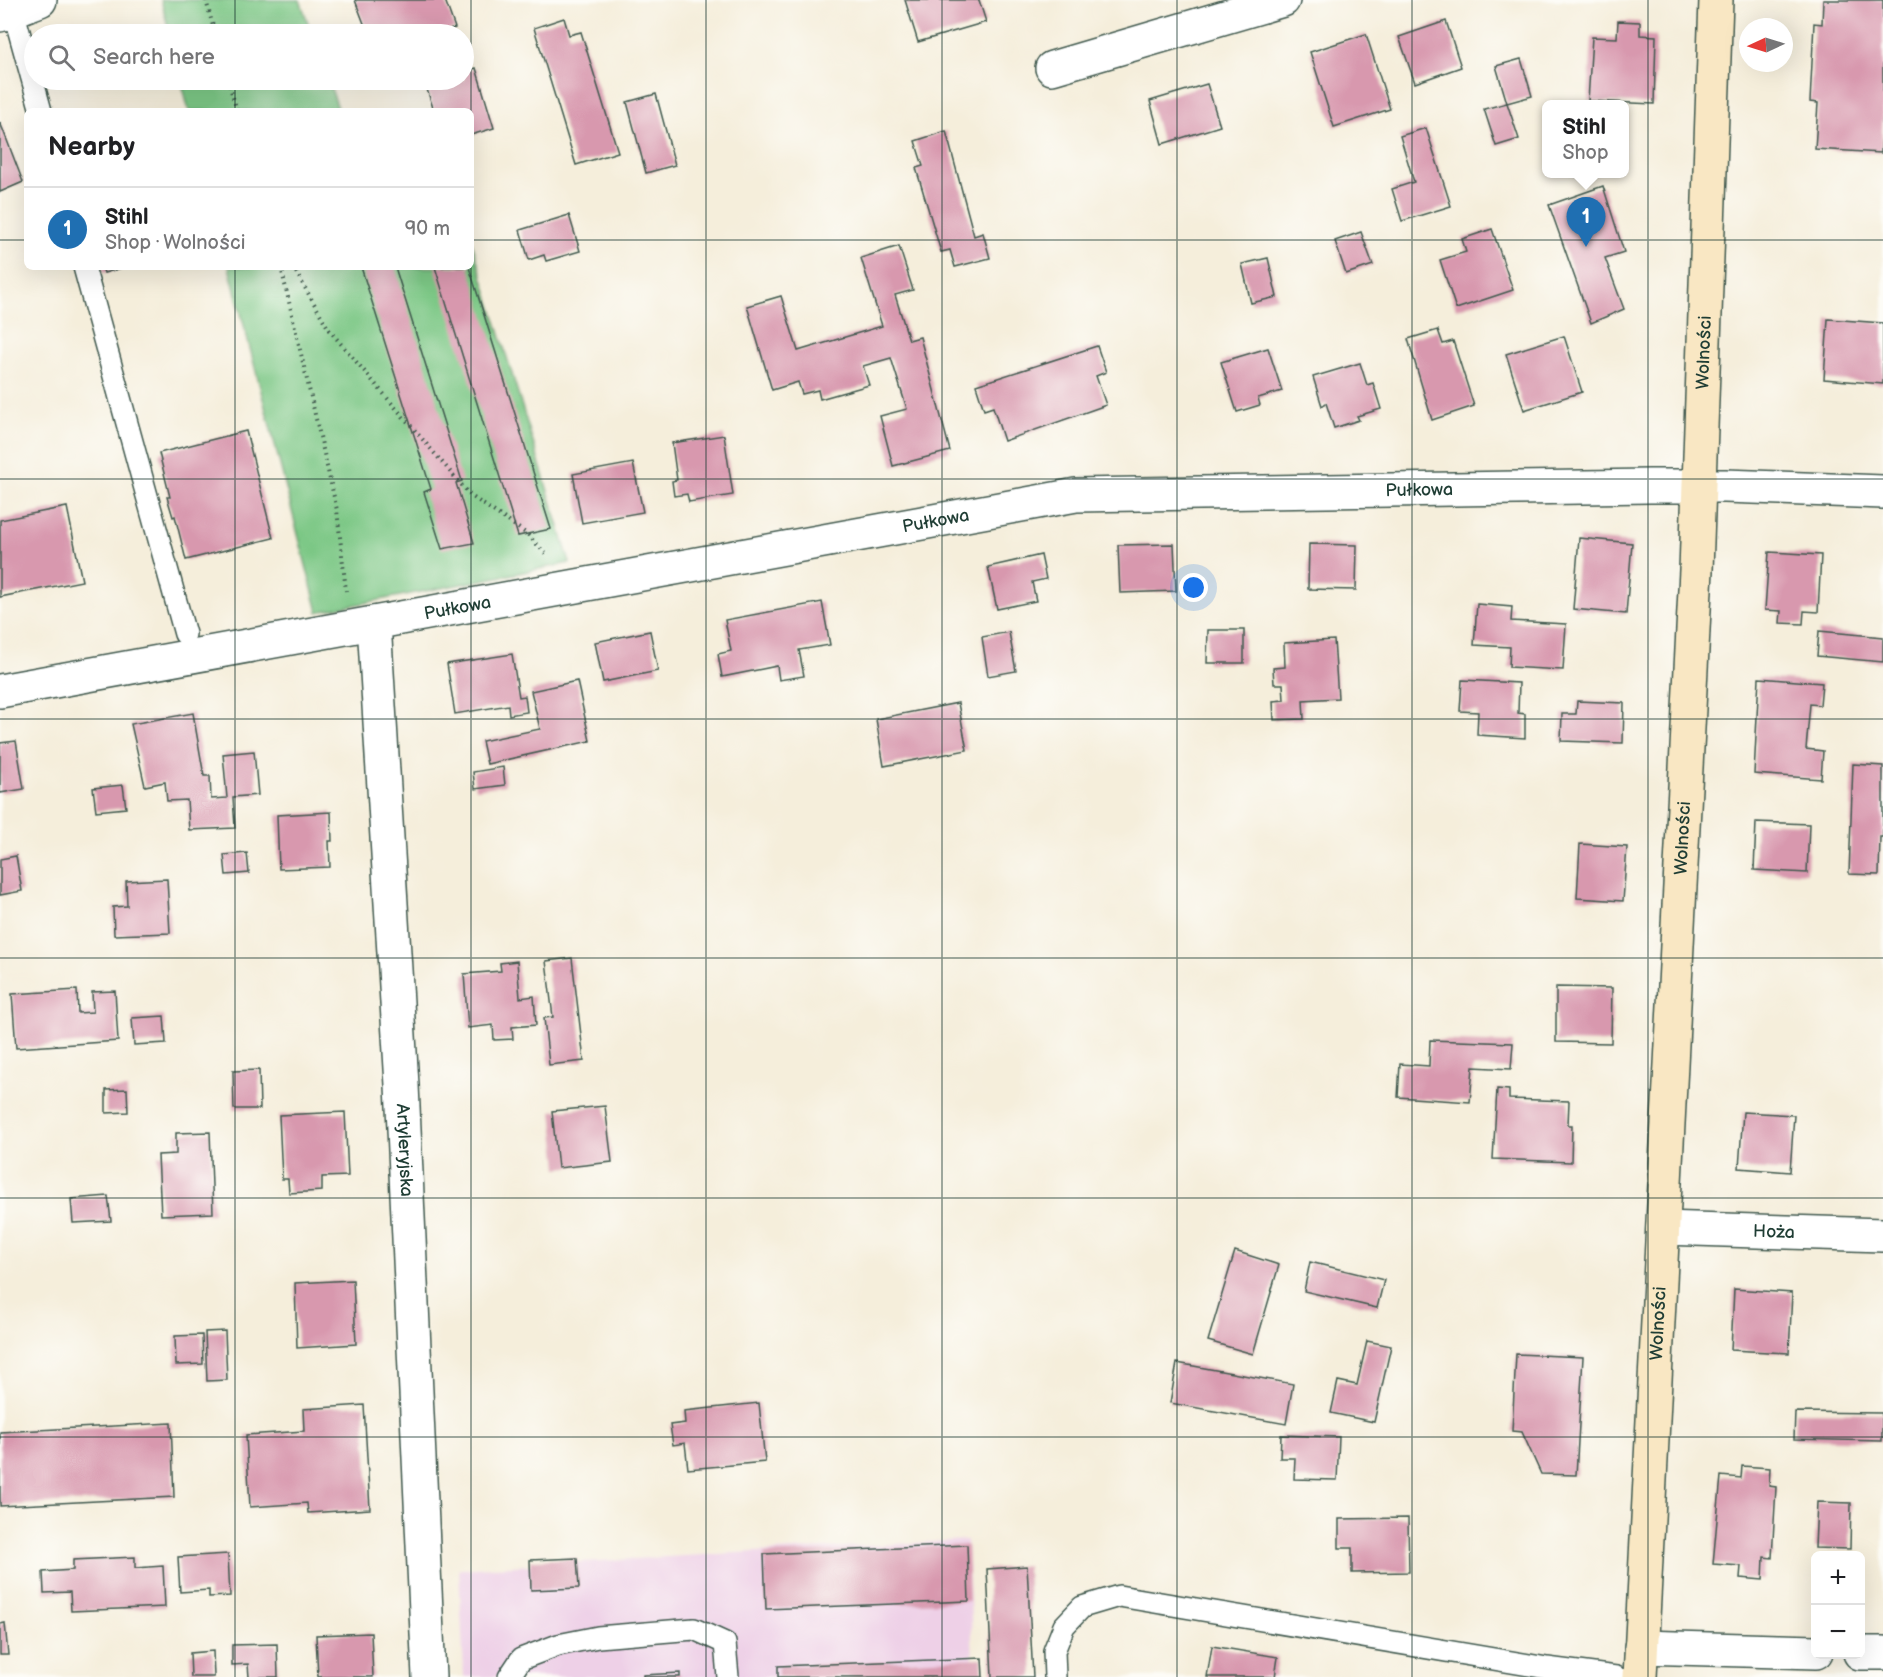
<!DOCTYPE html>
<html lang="en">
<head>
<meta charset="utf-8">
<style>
	:root { --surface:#fff; --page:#f2f2f2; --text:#202124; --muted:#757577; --line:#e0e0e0; --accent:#1f6fb2 }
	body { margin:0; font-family:"Balsamiq Sans",sans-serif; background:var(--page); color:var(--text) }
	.controls { position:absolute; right:18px; bottom:18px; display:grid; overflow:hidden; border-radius:9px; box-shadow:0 6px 24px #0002 }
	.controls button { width:54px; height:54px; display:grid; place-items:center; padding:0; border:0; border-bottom:2px solid var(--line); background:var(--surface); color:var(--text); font:30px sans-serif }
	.compass { position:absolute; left:1739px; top:18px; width:54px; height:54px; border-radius:50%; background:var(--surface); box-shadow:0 6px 24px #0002; rotate:266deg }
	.you { position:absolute; left:1194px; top:588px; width:21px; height:21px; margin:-15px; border:4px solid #fff; border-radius:50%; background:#1a73e8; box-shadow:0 0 0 9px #1a73e833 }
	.badge { display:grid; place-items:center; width:39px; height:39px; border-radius:50%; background:var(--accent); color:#fff; font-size:20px; font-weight:700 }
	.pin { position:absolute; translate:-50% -50px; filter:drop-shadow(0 2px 3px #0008) }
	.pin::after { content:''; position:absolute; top:32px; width:21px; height:18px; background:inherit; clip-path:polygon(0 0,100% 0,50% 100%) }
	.popup { position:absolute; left:1542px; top:100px; width:87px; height:78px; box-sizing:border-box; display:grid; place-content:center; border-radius:9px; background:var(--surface); filter:drop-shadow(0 2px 4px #0005); font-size:20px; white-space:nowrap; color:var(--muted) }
	.popup b { font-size:22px; color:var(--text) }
	.popup::after { content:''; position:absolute; left:50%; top:100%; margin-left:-12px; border:12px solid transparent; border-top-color:var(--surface) }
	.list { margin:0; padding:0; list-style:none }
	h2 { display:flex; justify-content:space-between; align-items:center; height:78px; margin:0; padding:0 24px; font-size:26px }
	h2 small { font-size:20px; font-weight:400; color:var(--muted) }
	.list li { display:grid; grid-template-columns:39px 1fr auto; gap:18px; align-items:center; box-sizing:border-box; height:84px; padding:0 24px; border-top:2px solid var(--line) }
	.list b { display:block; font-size:22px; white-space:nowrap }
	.list p { margin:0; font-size:20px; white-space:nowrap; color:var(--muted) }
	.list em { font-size:20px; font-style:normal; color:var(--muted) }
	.icon { flex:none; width:33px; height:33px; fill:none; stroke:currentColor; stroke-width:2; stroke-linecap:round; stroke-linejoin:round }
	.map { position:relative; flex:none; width:1883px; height:1677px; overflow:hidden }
	.search { position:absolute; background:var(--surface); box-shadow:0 6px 24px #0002; left:24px; top:24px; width:450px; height:66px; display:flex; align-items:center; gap:15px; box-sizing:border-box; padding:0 21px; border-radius:33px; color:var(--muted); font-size:22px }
	.panel { position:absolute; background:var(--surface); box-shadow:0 6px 24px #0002; left:24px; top:108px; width:450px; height:162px; border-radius:9px }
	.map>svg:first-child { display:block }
	.built { fill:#eed0e7 }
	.green { fill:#7bc785; stroke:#4d825c; stroke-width:1.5 }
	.building { fill:#d898ae }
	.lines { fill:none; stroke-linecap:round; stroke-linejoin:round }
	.lane-casing { stroke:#3f584d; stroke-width:24 }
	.street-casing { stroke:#3f584d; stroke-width:36 }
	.secondary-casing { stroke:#3f584d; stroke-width:36 }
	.path { stroke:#3f584d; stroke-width:4; stroke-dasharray:1.5 4.5; stroke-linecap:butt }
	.lane { stroke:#fff; stroke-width:21 }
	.street { stroke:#fff; stroke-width:33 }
	.secondary { stroke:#f9e7c3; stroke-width:33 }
	.grid { fill:none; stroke:#1f3d34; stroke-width:1.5; stroke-opacity:0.55 }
	.labels { text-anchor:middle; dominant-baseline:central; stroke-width:4.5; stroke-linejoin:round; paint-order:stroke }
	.street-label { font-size:18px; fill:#1f3d34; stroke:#fdfcf7 }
</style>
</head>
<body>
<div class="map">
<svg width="1883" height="1677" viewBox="0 0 1883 1677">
	<rect width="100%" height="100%" fill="#fdfcf7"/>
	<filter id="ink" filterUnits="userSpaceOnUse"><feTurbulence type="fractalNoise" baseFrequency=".0167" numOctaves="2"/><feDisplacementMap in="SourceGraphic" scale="12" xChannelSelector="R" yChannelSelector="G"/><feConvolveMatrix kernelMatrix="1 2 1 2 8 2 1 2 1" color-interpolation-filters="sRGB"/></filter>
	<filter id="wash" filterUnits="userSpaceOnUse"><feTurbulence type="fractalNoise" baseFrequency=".008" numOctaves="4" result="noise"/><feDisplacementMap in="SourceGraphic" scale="24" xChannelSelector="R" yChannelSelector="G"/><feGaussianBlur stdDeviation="1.35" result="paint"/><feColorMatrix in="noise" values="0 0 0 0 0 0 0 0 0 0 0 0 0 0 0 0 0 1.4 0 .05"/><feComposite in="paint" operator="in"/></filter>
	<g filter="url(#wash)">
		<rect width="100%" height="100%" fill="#f5eedb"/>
		<!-- built -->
		<path class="built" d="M967 1540 974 1677H464L459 1569Z"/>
		<!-- green -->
		<g class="green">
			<path d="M161 0H300L312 34H170Z"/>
			<path d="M181 80H328L339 111H189Z"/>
			<path d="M471 240 570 563 318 612 229 267H471Z"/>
		</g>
		<g id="blocks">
			<!-- building -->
			<g class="building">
				<path d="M355 0H445L455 28 437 34H368Z"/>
				<path d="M905 0H979L986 22 918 42Z"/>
				<path d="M1823 0H1883V112L1881 153 1815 149 1818 103 1810 102 1814 23 1822 24Z"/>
				<path d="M564 18 569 35 581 32 618 152 576 165 534 28Z"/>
				<path d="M1446 21 1461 67 1415 83 1399 37Z"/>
				<path d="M1618 21 1640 22V35L1656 36 1654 104 1588 101 1592 37 1617 38Z"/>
				<path d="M1366 34 1390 109 1334 127 1310 52Z"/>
				<path d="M1521 59 1532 96 1507 103 1519 139 1496 146 1484 109 1507 103 1496 66Z"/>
				<path d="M476 68 494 128 471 135V111H434L424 80H464V72Z"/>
				<path d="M383 80H402L385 86Z"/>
				<path d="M1207 84 1220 126 1162 144 1150 101Z"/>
				<path d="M656 94 675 165 646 173 627 102Z"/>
				<path d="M0 122 23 182 0 192Z"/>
				<path d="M1426 128 1451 206 1402 221 1392 189 1414 182 1400 136Z"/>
				<path d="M946 131 974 236 983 233 990 258 955 267 950 250 941 252 916 168 923 166 915 141Z"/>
				<path d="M1603 186 1624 252 1605 258 1624 309 1591 323 1549 205Z"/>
				<path d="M569 215 580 251 546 261 544 255 529 260 520 230Z"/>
				<path d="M1492 229 1513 290 1456 309 1440 260 1466 252 1462 239Z"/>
				<path d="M1361 232 1373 265 1346 274 1335 241Z"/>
				<path d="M899 246 913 290 895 295 909 340 920 337 950 451 893 466 880 416 907 409 891 358 863 366 869 385 820 399 818 390 802 394 798 382 772 390 747 306 781 296 798 351 882 326 861 258Z"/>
				<path d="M1268 258 1277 297 1251 303 1242 264Z"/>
				<path d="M102 267H122V268L104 273Z"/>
				<path d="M361 267H395L462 481 456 483 474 543 442 549 424 492 431 489Z"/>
				<path d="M435 267H469L551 529 518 536Z"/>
				<path d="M1828 319 1883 323V384L1824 379Z"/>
				<path d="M1438 330 1443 344 1453 341 1474 406 1432 420 1408 339Z"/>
				<path d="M1564 336 1582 392 1524 410 1506 354Z"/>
				<path d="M1097 346 1106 372 1096 376 1106 405 1004 441 993 407 984 410 976 385Z"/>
				<path d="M1268 348 1282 391 1258 398 1260 405 1237 412 1221 362Z"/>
				<path d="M1360 363 1367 385 1373 383 1381 409 1357 416 1359 420 1334 428 1326 403 1322 406 1313 377Z"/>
				<path d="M246 431 273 538 186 560 175 516 173 517 167 497H170L159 453Z"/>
				<path d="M724 435 733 495 689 502 687 494 674 496 672 481 677 480 672 443Z"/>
				<path d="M633 463 643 512 582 523 573 474Z"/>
				<path d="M67 507 82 581 0 597V520Z"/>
				<path d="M1579 538 1632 543 1626 614 1573 609Z"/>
				<path d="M1174 544 1176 591 1120 593 1118 545Z"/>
				<path d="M1309 544 1357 545 1356 590 1308 589Z"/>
				<path d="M1769 552 1821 555 1818 612 1804 611 1803 624 1780 623 1781 611 1765 610Z"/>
				<path d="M1041 555 1046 579 1032 582 1036 601 997 609 988 567Z"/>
				<path d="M822 602 830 645 799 650 804 676 779 680 777 666 722 677 718 654 731 651 725 620Z"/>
				<path d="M1477 604 1512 607 1511 621 1566 624 1563 670 1509 667 1510 647 1474 645Z"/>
				<path d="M1208 630H1244V663H1207Z"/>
				<path d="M650 631 658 671 603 682 595 642Z"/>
				<path d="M1819 631 1883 637V662L1817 656Z"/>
				<path d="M1009 632 1016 671 988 676 982 637Z"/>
				<path d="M1334 640 1338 698 1303 700 1304 719 1274 720 1273 701 1284 700 1283 684H1274L1273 668 1285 667 1284 643Z"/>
				<path d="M512 654 519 697 525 696 527 712 509 715 508 705 455 714 447 664Z"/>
				<path d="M1759 678 1822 683 1820 705 1810 704 1806 749 1823 751 1821 779 1754 774Z"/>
				<path d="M1462 680 1519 683 1518 713 1525 714V738L1477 735 1478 712 1460 711Z"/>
				<path d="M577 681 590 741 487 764 482 741 540 729 531 691Z"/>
				<path d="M1577 701 1624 703 1623 743 1561 741 1562 714H1576Z"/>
				<path d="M958 703 967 750 884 766 876 719Z"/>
				<path d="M193 713 204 776H210L211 799 227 798 223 754 254 751 258 795 233 797 235 828 189 830 187 800 167 801 165 782 145 786 131 724Z"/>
				<path d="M16 741 24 789 0 793V743Z"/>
				<path d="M1853 764 1883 766V837H1880L1879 875 1849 874Z"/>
				<path d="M503 767 505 785 475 789 473 772Z"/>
				<path d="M123 785 126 808 96 811 93 788Z"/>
				<path d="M331 812 332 841H329L330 867 279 869 277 815Z"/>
				<path d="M1756 822 1809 824 1807 873 1754 870Z"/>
				<path d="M1580 844 1627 847 1623 901 1577 898Z"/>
				<path d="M247 853 249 873 226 875 224 855Z"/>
				<path d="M16 856 22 891 0 895V859Z"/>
				<path d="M167 879 170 933 114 935 113 907 127 906 126 881Z"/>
				<path d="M572 958 584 1061 549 1065 544 1018 553 1017 546 961Z"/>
				<path d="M517 961 520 998 534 996 536 1025 512 1027 513 1039 494 1040 493 1025 468 1028 464 974 501 971 500 963Z"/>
				<path d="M1556 987 1612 988 1611 1043 1556 1042Z"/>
				<path d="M77 990 78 1013 93 1012 92 992 115 991 118 1041 16 1048 12 994Z"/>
				<path d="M164 1016 166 1043 134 1045 132 1018Z"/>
				<path d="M1430 1040 1513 1043 1511 1069 1473 1067 1470 1102 1398 1097 1400 1064 1429 1066Z"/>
				<path d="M259 1070 260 1109H234L233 1071Z"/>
				<path d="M127 1089 128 1112 106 1113V1090Z"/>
				<path d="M1497 1089 1509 1090V1099L1569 1101 1568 1125H1572L1571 1162 1493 1159Z"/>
				<path d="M605 1106 612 1162 558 1168 552 1111Z"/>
				<path d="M345 1112 348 1176 322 1177V1191L289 1193 288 1179H282L279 1115Z"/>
				<path d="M1743 1112 1794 1115 1790 1172 1739 1168Z"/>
				<path d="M210 1132 213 1213 161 1215 158 1155 176 1154V1133Z"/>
				<path d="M108 1196 111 1221 73 1223 71 1199Z"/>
				<path d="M1235 1251 1279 1265 1253 1354 1208 1341Z"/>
				<path d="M1310 1262 1384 1280 1377 1308 1304 1291Z"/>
				<path d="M353 1280 356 1344 297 1348 295 1283Z"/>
				<path d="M1734 1289 1792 1293 1789 1353 1731 1350Z"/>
				<path d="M225 1331 227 1380 207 1381 205 1332Z"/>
				<path d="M202 1335 203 1364 176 1365 175 1336Z"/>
				<path d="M1367 1341 1391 1346 1374 1422 1331 1413 1338 1381 1357 1385Z"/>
				<path d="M1516 1354 1583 1357 1576 1475 1541 1474 1522 1432 1512 1431Z"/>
				<path d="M1177 1363 1293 1384 1286 1424 1170 1403Z"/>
				<path d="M759 1403 765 1462 688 1469 685 1443 673 1445 670 1425 685 1423 684 1411Z"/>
				<path d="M364 1405 370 1509 308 1513 307 1503 250 1507 246 1435 304 1431 303 1409Z"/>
				<path d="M1795 1412 1882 1413V1441L1794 1439Z"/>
				<path d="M171 1423 174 1497 0 1506V1432Z"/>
				<path d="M1281 1435 1339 1437 1337 1480 1294 1479 1295 1458H1280Z"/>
				<path d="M1742 1466 1770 1468 1769 1486 1776 1487 1772 1558 1764 1557 1763 1580 1740 1578 1741 1566 1713 1564 1721 1476 1741 1478Z"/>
				<path d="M1817 1502 1851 1503 1850 1549 1815 1548Z"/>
				<path d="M1408 1518 1409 1572 1352 1573V1548H1339V1519Z"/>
				<path d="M967 1545 969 1601 766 1609 764 1554Z"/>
				<path d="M228 1554 230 1596 209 1597V1590L180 1592 178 1557Z"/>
				<path d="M135 1557V1568L163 1566 165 1607 71 1611 70 1592 44 1593 43 1572 73 1570V1560Z"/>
				<path d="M577 1558 579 1588 531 1590 530 1560Z"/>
				<path d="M1027 1566 1033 1677H992L987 1569Z"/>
				<path d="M5 1623 8 1655H0V1624Z"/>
				<path d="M371 1633 373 1677H318L316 1635Z"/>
				<path d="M277 1644 278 1677H249L248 1664 232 1665V1645Z"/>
				<path d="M1212 1646 1278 1657 1275 1677H1207Z"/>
				<path d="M213 1651 214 1677H191L190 1653Z"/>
				<path d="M982 1658 983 1677H778V1666Z"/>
				<path d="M680 1673V1677H643V1675Z"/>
			</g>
		</g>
	</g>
	<g filter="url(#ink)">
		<use href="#blocks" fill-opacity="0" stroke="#3f584d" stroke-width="1.5"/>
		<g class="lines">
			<!-- lane casing -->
			<g class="lane-casing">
				<g id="lane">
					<path d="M13 10 41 111"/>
					<path d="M84 267 185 634"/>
					<path d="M509 1677 521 1659 558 1645 598 1637 694 1629 725 1643 728 1677"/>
					<path d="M1055 1677 1054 1651 1064 1626 1082 1607 1119 1596 1547 1668 1616 1677"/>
				</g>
			</g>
			<!-- street casing -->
			<g class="street-casing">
				<g id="street">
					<path d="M0 15 40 0"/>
					<path d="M1052 68 1283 0"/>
					<path id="s1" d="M374 623 402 1085 429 1677"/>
					<path id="s2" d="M0 691 1076 495 1650 486H1725L1883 492"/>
					<path id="s3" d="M1663 1228 1883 1235"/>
					<path d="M1641 1647 1816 1652"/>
					<path d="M1860 1653H1883"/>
				</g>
			</g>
			<!-- secondary casing -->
			<g class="secondary-casing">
				<g id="secondary">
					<path id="s4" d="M1640 1677 1696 570 1716 0"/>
				</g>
			</g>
			<!-- path -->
			<g class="path">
				<path d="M206 0 215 34"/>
				<path d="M228 80 237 111"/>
				<path d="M281 267 337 510 346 591"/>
				<path d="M293 267 330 331 471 496 527 534 546 554"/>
			</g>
			<!-- lane -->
			<use href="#lane" class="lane"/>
			<!-- street -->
			<use href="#street" class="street"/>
			<!-- secondary -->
			<use href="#secondary" class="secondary"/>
		</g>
	</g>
	<!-- grid -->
	<path class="grid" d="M235 0V34M471 0V111M706 0V1677M942 0V1677M1177 0V1677M1412 0V1677M1648 0V1677M235 80V111M0 240H27M471 240H1883M235 267V1677M471 267V1677M0 479H1883M0 719H1883M0 958H1883M0 1198H1883M0 1437H1883"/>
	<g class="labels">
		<!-- street labels -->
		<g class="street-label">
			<text stroke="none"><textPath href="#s4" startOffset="1326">Wolności</textPath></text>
			<text stroke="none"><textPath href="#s2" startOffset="1437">Pułkowa</textPath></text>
			<text stroke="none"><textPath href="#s2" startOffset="951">Pułkowa</textPath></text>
			<text stroke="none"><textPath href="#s2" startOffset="465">Pułkowa</textPath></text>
			<text stroke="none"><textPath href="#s4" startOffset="840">Wolności</textPath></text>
			<text stroke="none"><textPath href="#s1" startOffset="528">Artyleryjska</textPath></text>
			<text stroke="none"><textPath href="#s3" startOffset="111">Hoża</textPath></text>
			<text stroke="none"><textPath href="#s4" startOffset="354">Wolności</textPath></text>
		</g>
	</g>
</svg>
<div class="controls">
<button>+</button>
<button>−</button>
</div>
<svg class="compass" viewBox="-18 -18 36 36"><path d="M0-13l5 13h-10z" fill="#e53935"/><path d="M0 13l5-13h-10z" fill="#757577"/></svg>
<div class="you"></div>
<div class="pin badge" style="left:1586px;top:247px">1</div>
<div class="popup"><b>Stihl</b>Shop</div>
<div class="search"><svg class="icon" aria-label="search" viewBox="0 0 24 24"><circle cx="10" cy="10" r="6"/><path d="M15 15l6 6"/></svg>Search here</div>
<section class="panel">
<h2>Nearby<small></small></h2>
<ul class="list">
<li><span class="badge">1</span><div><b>Stihl</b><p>Shop · Wolności</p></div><em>90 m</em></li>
</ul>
</section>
</div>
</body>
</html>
